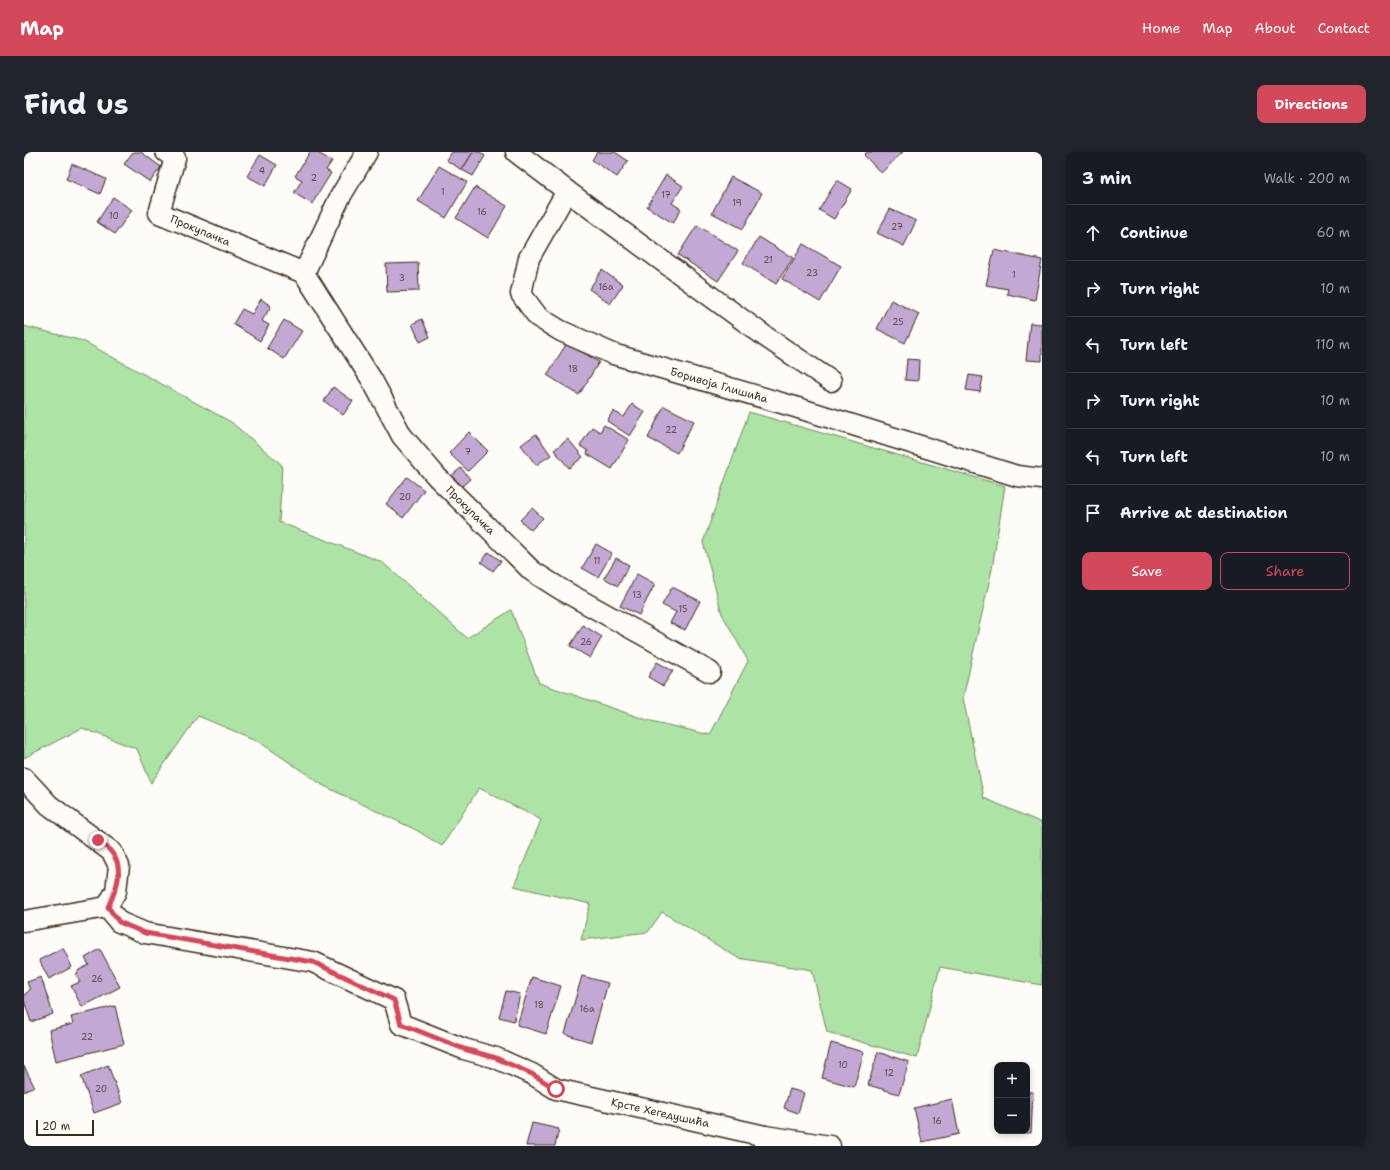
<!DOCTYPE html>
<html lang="en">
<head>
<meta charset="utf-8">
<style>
	:root { --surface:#171b24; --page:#20242c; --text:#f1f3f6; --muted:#9ea1a6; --line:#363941; --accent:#d1495b }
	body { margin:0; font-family:"Shantell Sans",sans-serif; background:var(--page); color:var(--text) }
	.controls { position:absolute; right:12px; bottom:12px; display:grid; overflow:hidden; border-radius:8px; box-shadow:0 2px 6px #0003 }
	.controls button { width:36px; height:36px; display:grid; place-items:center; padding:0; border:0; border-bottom:1px solid var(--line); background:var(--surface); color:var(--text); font:20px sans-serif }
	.scale { position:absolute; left:12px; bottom:10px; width:58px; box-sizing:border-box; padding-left:4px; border:2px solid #3b2a1e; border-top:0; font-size:11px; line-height:14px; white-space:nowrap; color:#3b2a1e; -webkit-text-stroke:3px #fdfcf7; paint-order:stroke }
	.stop { position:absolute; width:12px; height:12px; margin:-9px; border:3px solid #d1495b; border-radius:50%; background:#fff }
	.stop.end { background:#d1495b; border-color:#fff; box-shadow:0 1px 4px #0008 }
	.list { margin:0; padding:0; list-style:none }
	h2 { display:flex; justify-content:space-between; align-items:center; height:52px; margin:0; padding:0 16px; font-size:17px }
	h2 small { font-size:13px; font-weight:400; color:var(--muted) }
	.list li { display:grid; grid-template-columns:26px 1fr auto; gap:12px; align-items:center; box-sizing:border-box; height:56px; padding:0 16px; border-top:1px solid var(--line) }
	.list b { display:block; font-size:15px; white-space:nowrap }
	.list em { font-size:13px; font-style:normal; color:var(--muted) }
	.actions { display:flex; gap:8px; padding:12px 16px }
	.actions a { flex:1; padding:9px 0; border:1px solid var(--accent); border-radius:8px; text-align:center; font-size:14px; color:var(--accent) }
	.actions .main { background:var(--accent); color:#fff }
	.icon { flex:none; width:22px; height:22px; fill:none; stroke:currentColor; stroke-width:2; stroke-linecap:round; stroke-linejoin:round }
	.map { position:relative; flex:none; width:1018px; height:994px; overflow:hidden; border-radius:8px }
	header { display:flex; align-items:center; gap:24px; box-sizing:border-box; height:56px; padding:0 20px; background:var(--accent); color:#fff }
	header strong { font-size:19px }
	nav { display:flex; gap:22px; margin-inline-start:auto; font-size:14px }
	.intro { display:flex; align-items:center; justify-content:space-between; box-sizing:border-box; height:96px; padding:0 24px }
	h1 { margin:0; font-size:28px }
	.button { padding:10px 18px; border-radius:8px; background:var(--accent); color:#fff; font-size:14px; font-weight:700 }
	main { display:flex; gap:24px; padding:0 24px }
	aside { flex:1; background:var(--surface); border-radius:8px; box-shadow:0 2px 6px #0003 }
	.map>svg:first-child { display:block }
	.green { fill:#ade3a5; stroke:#748662 }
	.building { fill:#c4a8d4; stroke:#3b2a1e }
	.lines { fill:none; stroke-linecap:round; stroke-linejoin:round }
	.minor-casing { stroke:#3b2a1e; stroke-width:23 }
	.minor { stroke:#fdfcf7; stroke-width:20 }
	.route { stroke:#d1495b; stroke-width:5 }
	.labels { text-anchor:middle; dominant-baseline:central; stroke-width:3; stroke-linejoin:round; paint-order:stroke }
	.number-label { font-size:9px; fill:#5d4a4c }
	.street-label { font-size:11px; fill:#3b2a1e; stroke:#fdfcf7 }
</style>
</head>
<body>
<header>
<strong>Map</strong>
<nav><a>Home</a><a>Map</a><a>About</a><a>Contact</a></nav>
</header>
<div class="intro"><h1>Find us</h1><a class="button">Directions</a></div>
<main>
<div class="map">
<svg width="1018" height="994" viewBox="0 0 1018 994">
	<rect width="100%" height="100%" fill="#fdfcf7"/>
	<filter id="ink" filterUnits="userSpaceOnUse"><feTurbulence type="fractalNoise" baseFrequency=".025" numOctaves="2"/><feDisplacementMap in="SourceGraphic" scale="8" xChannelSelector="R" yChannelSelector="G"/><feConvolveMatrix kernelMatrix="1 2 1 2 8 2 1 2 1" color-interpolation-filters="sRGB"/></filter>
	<g filter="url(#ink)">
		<!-- green -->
		<path class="green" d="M0 174 59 189 207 270 258 313 255 370 358 410 443 486 487 458 515 531 623 568 686 583 724 509 698 462 679 390 725 260 981 334 968 417 939 546 960 646 1018 671V833L916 815 893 906 803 880 788 818 714 806 638 760 624 780 557 788 566 752 490 734 517 668 455 636 418 694 392 678 300 634 234 589 174 564 127 631 113 597 58 576 0 606Z"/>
		<!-- building -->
		<g class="building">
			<path d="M109 0H117L137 15 126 30 100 12Z"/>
			<path d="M286 0H292L308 9 302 18 307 21 288 52 270 41 278 28 271 24Z"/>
			<path d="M427 0H449L438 18 422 8Z"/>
			<path d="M449 0H456L461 4 449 24 438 18Z"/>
			<path d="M573 0H591L604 9 593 25 568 8Z"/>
			<path d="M843 0H879L857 21 840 3Z"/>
			<path d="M236 3 253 13 241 34 223 24Z"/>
			<path d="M48 12 82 27 76 42 42 27Z"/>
			<path d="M415 14 443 30 422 66 394 49Z"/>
			<path d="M642 23 659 34 648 51 657 57 649 71 623 55Z"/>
			<path d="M707 25 738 41 719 77 688 61Z"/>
			<path d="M813 28 828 37 810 67 795 58Z"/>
			<path d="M451 35 483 54 464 86 432 66Z"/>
			<path d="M89 45 108 58 91 82 73 70Z"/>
			<path d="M866 57 892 69 880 94 853 81Z"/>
			<path d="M673 73 714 99 694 129 654 103Z"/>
			<path d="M735 85 769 106 752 132 719 111Z"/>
			<path d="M779 92 817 114 796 150 758 127Z"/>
			<path d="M970 98 1018 108 1011 148 983 142 984 137 962 133Z"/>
			<path d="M394 111 395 139 363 140 362 112Z"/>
			<path d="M578 118 599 133 586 152 565 137Z"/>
			<path d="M237 147 247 154 238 169 245 173 236 189 209 172 218 157 228 162Z"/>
			<path d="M867 148 895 162 881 191 853 177Z"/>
			<path d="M398 167 406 185 396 190 388 172Z"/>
			<path d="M260 168 278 179 260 207 243 196Z"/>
			<path d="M1006 171 1018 172V209L1002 208Z"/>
			<path d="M543 191 575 210 555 243 523 223Z"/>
			<path d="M883 207 895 208 894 229 881 228Z"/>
			<path d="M945 223 959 225 956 240 942 238Z"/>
			<path d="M309 235 329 249 319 263 300 249Z"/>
			<path d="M608 252 621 260 606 284 583 269 589 259 600 265Z"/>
			<path d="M640 254 670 269 653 301 624 286Z"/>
			<path d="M580 273 605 288 588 317 563 302 564 299 556 294 568 275 576 280Z"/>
			<path d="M445 280 464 299 444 319 425 301Z"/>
			<path d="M512 282 527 303 512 313 497 293Z"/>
			<path d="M544 287 559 305 545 316 530 298Z"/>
			<path d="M437 316 446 327 437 335 427 324Z"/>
			<path d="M383 325 400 338 379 366 362 352Z"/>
			<path d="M508 356 519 366 507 378 496 368Z"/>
			<path d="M572 392 588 401 574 425 558 416Z"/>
			<path d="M465 400 477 409 469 419 457 410Z"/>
			<path d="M592 406 605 413 594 434 580 426Z"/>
			<path d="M613 422 631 432 615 463 596 454Z"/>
			<path d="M648 435 676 449 661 478 646 471 652 460 638 453Z"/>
			<path d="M559 473 578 485 566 506 546 494Z"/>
			<path d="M633 510 649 519 639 534 624 525Z"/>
			<path d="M39 796 48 815 25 827 15 808Z"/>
			<path d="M76 797 96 835 58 855 47 834 56 830 52 823 55 818 65 813 61 806Z"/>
			<path d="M558 824 584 831 567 890 541 882Z"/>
			<path d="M17 825 29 862 7 870 0 848V843L6 838 3 830Z"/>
			<path d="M508 825 537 834 522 882 493 873Z"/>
			<path d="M482 839 496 842 490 869 475 865Z"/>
			<path d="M91 854 100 892 32 909 25 878 49 872 47 865Z"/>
			<path d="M807 891 840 900 830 935 798 926Z"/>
			<path d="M854 900 885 910 875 942 844 933Z"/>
			<path d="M84 913 98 951 70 961 57 924Z"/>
			<path d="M0 914 10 934 0 940Z"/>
			<path d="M766 937 780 941 774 961 760 956Z"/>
			<path d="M1003 940H1009L1007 981 976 980V979H1003Z"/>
			<path d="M928 947 935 982 898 990 890 956Z"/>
			<path d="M508 971 535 977 531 994H502Z"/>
		</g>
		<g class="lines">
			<!-- minor casing -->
			<g class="minor-casing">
				<g id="minor">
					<path id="s1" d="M142 0 151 6 135 61 280 121"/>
					<path id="s2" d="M343 0 316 45 280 121 348 228 378 284 413 325 508 419 538 438 686 520"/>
					<path id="s3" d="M492 0 543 39 505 106 497 142 514 165 537 179 589 202 771 255 993 324 1018 327"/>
					<path d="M543 39 742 185 807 229"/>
					<path d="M0 626 25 653 88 700 95 714 92 739 83 755"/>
					<path id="s4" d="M83 755 95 770 121 781 289 810 370 848 377 872 440 897 472 906 508 922 532 937 741 984"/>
					<path d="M0 769 83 755"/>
					<path d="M740 994 741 984 806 994"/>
				</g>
			</g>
			<!-- minor -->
			<use href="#minor" class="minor"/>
		</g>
	</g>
	<g class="lines" filter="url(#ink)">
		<!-- route -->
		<path class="route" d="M74 688C78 692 85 696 88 701 101 717 92 738 84 755L95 770 121 781 289 810 370 848 377 872 440 897 472 906 508 922 532 937"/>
	</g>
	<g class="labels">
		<!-- number labels -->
		<g class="number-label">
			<text x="238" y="19">4</text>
			<text x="290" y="26">2</text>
			<text x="419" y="40">1</text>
			<text x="642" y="43">17</text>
			<text x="713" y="51">19</text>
			<text x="458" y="60">16</text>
			<text x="90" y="64">10</text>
			<text x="873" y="75">27</text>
			<text x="744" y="108">21</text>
			<text x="788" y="121">23</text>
			<text x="990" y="123">1</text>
			<text x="378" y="126">3</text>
			<text x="582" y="135">16a</text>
			<text x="874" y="170">25</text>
			<text x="549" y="217">18</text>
			<text x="647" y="278">22</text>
			<text x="444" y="300">7</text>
			<text x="381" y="345">20</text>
			<text x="573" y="409">11</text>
			<text x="613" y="443">13</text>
			<text x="659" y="457">15</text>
			<text x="562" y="490">26</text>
			<text x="73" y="827">26</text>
			<text x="515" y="853">18</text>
			<text x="563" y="857">16a</text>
			<text x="63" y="885">22</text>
			<text x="819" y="913">10</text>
			<text x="865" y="921">12</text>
			<text x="77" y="937">20</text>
			<text x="913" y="969">16</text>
		</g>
		<!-- street labels -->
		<g class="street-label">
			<text stroke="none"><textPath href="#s1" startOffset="113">Прокупачка</textPath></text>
			<text stroke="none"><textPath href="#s3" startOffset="401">Боривоја Глишића</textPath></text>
			<text stroke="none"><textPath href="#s2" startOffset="428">Прокупачка</textPath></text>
			<text stroke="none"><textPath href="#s4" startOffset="608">Крсте Хегедушића</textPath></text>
		</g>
	</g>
</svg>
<div class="controls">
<button>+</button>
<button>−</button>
</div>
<div class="scale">20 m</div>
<div class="stop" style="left:532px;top:937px"></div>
<div class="stop end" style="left:74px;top:688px"></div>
</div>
<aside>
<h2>3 min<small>Walk · 200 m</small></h2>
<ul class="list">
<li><svg class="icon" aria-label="ahead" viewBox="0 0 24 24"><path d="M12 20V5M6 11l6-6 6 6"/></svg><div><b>Continue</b></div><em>60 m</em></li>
<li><svg class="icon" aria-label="right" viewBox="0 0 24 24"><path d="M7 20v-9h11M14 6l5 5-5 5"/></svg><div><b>Turn right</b></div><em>10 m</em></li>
<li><svg class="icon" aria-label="left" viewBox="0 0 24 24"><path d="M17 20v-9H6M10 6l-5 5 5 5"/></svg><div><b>Turn left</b></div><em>110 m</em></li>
<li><svg class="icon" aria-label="right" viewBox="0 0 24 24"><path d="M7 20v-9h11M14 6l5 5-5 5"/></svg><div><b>Turn right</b></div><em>10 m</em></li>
<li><svg class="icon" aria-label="left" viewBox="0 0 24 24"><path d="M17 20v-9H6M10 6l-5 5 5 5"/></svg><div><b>Turn left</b></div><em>10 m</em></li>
<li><svg class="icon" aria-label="arrive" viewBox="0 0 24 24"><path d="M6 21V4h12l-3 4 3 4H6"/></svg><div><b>Arrive at destination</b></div></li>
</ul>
<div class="actions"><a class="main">Save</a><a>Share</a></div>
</aside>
</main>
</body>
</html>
